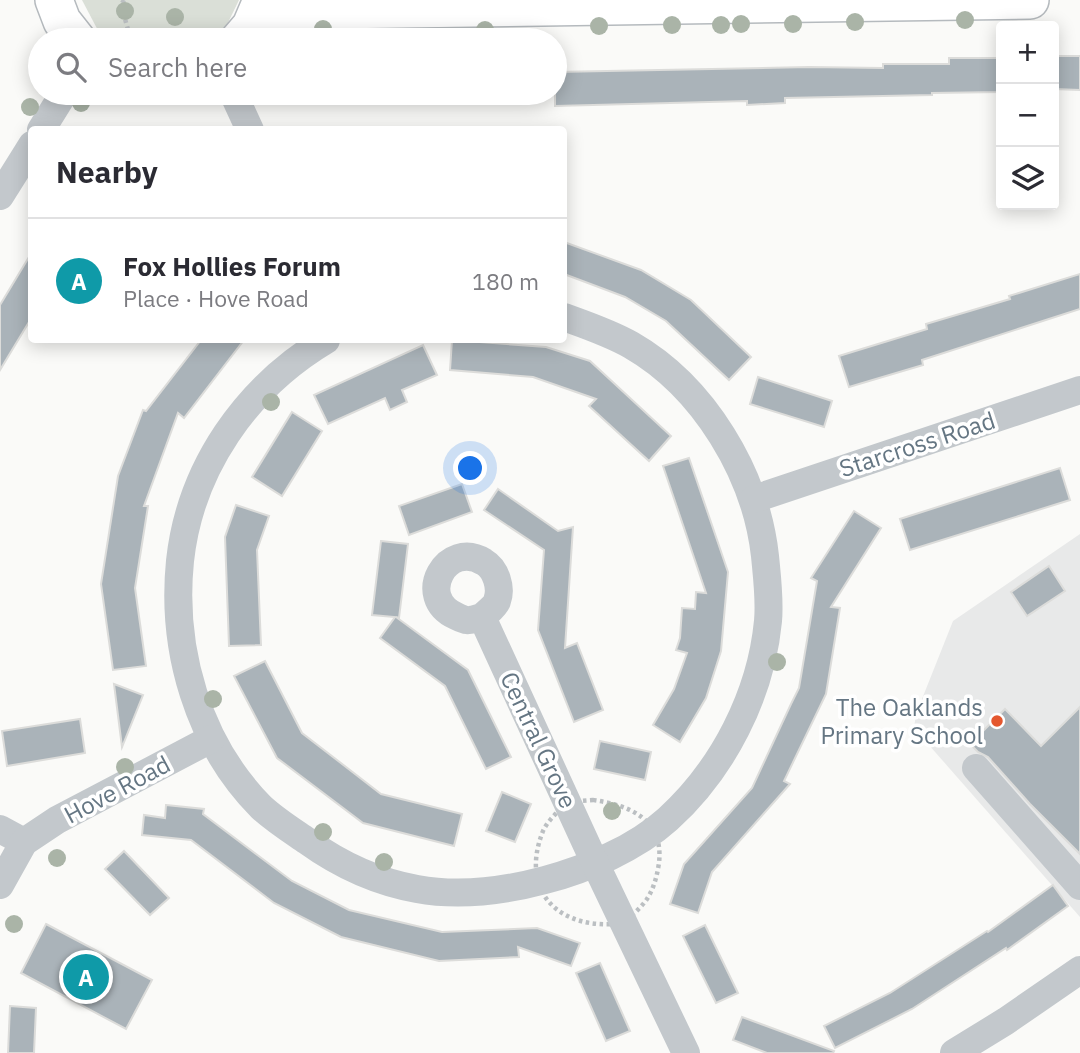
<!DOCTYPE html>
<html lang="en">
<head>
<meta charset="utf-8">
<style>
	:root { --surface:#fff; --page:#f2f2f3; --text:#2b2b33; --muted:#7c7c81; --line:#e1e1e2; --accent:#e4572e }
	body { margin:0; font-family:"IBM Plex Sans",sans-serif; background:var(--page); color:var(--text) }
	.controls { position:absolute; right:21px; top:21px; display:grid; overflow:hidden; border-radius:7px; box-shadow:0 4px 18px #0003 }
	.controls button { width:63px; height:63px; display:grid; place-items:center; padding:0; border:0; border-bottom:2px solid var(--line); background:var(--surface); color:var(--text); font:35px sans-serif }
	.you { position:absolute; left:471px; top:469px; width:24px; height:24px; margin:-18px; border:5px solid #fff; border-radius:50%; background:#1a73e8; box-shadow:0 0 0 10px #1a73e833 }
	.badge { display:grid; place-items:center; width:46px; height:46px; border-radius:50%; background:var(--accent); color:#fff; font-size:23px; font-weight:700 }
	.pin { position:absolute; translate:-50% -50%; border:4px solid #fff; box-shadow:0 2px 7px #0006 }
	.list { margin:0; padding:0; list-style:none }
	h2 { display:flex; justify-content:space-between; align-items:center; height:91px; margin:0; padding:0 28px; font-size:30px }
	h2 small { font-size:23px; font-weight:400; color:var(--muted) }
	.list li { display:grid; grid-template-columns:46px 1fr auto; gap:21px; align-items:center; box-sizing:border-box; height:126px; padding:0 28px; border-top:2px solid var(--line) }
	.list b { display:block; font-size:26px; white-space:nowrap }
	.list p { margin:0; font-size:23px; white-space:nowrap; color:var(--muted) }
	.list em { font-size:23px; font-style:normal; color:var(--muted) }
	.icon { flex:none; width:38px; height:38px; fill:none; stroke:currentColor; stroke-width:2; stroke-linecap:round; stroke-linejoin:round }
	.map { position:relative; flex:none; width:1080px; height:1053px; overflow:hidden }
	.search { position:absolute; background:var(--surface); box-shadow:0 4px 18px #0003; left:28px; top:28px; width:539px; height:77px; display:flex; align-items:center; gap:18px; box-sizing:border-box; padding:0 24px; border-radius:38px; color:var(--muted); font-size:26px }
	.panel { position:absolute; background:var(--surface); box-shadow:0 4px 18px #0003; left:28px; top:126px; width:539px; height:217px; border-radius:7px }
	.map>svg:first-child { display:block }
	.built { fill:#e8e9e9 }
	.green { fill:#dadfd7 }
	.building { fill:#aab3b9; stroke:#dcdcda; stroke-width:2 }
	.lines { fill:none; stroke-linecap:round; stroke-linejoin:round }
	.major-casing { stroke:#b5babe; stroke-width:40 }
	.path { stroke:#bbbfc2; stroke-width:4.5; stroke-dasharray:3.5 3.5; stroke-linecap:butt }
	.minor { stroke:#c3c8cc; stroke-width:28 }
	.major { stroke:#fff; stroke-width:37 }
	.tree { fill:#aab4a7 }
	.poi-dot { fill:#e4572e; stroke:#fff; stroke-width:2.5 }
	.labels { text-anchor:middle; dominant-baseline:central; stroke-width:7; stroke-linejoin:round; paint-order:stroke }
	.street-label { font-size:24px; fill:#657683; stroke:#fff }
	.poi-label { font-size:24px; fill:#657683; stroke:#fff; text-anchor:end }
</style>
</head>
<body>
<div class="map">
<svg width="1080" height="1053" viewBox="0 0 1080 1053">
	<rect width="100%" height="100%" fill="#fafaf8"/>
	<!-- built -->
	<path class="built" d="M1080 534V917L914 728 916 714 953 621Z"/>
	<!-- green -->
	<path class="green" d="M82 0H239L222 35 216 40H103Z"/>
	<!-- building -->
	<g class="building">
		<path d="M1054 56H1080V90L1054 89Z"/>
		<path d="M949 58H1001V92L932 93V95L785 98V103L747 105V101L555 106V72L809 67 883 68V64H949Z"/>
		<path d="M564 242 641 270 691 300 751 357 729 380 666 321 625 297 564 274Z"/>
		<path d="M32 252V317L0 370V305Z"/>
		<path d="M1080 274V309L922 360 923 365 849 387 839 356 927 329 926 324 1010 299 1009 296Z"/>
		<path d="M201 340H244L184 418 178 413 144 506H148L135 588 146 666 113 670 101 584 118 476 143 410 146 411Z"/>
		<path d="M452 340 546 347 590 361 671 436 649 461 589 406 596 399 533 377 450 370Z"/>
		<path d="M423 345 437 375 402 390 407 402 390 410 385 398 328 424 314 395Z"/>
		<path d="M758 377 832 401 824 427 750 404Z"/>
		<path d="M292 412 322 431 282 496 252 477Z"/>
		<path d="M689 458 728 572 721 651 706 698 680 742 653 725 674 689 687 653 676 650 680 638 682 608 695 609 696 592 706 593 663 466Z"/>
		<path d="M1060 468 1070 500 910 550 900 519Z"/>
		<path d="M462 484 472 512 409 535 399 506Z"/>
		<path d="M498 489 558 531 573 527 565 648 577 643 603 710 574 722 538 630 544 550 484 510Z"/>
		<path d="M236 505 269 516 257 550 261 645 229 646 225 537Z"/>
		<path d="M854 511 881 528 831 607 840 608 826 694 784 781 790 784 712 872 698 913 670 904 684 864 752 788 791 704 799 688 817 581 811 578Z"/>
		<path d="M381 541 408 544 399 618 396 617 468 670 511 757 486 769 445 686 380 638 395 617 372 615Z"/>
		<path d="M1049 566 1065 591 1027 616 1011 592Z"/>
		<path d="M265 661 302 733 381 794 462 814 454 846 363 823 277 758 234 676Z"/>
		<path d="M114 684 143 695 122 747Z"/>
		<path d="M1080 707V854L1030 804 988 757 978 752 970 744 1005 709 1041 746Z"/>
		<path d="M80 719 85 753 7 766 2 731Z"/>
		<path d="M600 741 651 752 645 780 594 769Z"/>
		<path d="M502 792 531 804 515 842 486 831Z"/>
		<path d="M166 805 204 809 203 814 292 881 349 910 442 932 537 928 580 943 571 966 518 947 519 957 439 961 341 937 274 903 191 840 142 835 144 815 165 818Z"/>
		<path d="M124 851 169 898 150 915 105 869Z"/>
		<path d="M1053 885 1068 906 1007 950 1006 948 912 1009 835 1048 824 1026 890 993 987 931 988 932Z"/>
		<path d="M46 924 152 980 126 1029 21 973Z"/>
		<path d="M705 925 738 993 716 1003 683 936Z"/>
		<path d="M600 963 630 1031 606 1041 576 973Z"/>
		<path d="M10 1006 36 1008 34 1053H8Z"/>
		<path d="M742 1017 834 1051 833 1053H767L733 1040Z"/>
	</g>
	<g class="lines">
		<!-- major casing -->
		<g class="major-casing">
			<g id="major">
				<path d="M54 0 62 21 77 40"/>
				<path d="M258 11 1030 0"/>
				<path d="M239 40 251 26 262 0"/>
			</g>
		</g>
		<!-- path -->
		<g class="path">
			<path d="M124 0 121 5 131 40"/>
			<path d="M593 800C629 805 664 819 659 863 657 876 654 888 647 899 641 908 631 916 624 923 562 932 518 894 543 831 548 820 559 811 567 802Z"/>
		</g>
		<!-- minor -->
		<g class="minor">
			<path d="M233 93 250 130"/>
			<path d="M41 130 64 93"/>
			<path d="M0 196 32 145"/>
			<path d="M326 340C246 388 190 468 180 561 171 650 198 743 261 807 275 820 291 830 307 841 339 864 378 882 417 889 460 897 504 891 545 880 587 869 636 848 668 819 723 769 761 695 768 621 770 600 767 577 765 556 756 474 704 387 631 345 610 333 586 325 564 317"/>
			<path d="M754 499 1080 390"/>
			<path d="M482 617C487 612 495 607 497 601 502 588 496 569 484 562 447 539 414 597 456 616 458 617 464 620 466 620 471 621 477 618 482 617L595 863 686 1053"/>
			<path d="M976 768 1080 886"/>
			<path d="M0 829 24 842"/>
			<path d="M0 885 24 842 57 820 211 739"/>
			<path d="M954 1053 1006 1021 1080 970"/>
		</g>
		<!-- major -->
		<use href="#major" class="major"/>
	</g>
	<!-- trees -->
	<g class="tree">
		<circle cx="125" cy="11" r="9"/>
		<circle cx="175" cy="17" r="9"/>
		<circle cx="965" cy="20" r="9"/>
		<circle cx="855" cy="22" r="9"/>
		<circle cx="741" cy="24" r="9"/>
		<circle cx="793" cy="24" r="9"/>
		<circle cx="672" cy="25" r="9"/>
		<circle cx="721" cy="25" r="9"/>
		<circle cx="599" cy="26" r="9"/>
		<circle cx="323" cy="29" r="9"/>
		<circle cx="485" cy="30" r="9"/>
		<circle cx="81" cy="103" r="9"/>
		<circle cx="30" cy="107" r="9"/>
		<circle cx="271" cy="402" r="9"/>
		<circle cx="777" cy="662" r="9"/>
		<circle cx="213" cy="699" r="9"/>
		<circle cx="125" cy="767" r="9"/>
		<circle cx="612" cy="811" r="9"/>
		<circle cx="323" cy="832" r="9"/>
		<circle cx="57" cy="858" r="9"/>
		<circle cx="384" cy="862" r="9"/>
		<circle cx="14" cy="924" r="9"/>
	</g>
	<!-- markers -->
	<circle class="poi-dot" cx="997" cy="721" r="7"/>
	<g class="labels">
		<!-- street labels -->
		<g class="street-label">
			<text transform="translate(917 444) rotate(-18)">Starcross Road</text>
			<text transform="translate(539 740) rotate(65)">Central Grove</text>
			<text transform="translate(117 789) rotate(-28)">Hove Road</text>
		</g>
		<!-- poi labels -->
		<g class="poi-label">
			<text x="983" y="707">The Oaklands<tspan x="983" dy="28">Primary School</tspan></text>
		</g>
	</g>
</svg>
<div class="controls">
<button>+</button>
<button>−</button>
<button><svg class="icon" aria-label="layers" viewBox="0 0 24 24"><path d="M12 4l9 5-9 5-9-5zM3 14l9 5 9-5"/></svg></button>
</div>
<div class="you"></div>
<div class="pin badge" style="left:86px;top:977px;background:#0f9aa8">A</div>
<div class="search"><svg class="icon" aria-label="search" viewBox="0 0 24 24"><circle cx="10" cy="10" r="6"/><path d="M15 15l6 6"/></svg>Search here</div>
<section class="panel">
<h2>Nearby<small></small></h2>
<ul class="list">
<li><span class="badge" style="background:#0f9aa8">A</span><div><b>Fox Hollies Forum</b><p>Place · Hove Road</p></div><em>180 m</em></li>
</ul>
</section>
</div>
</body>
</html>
